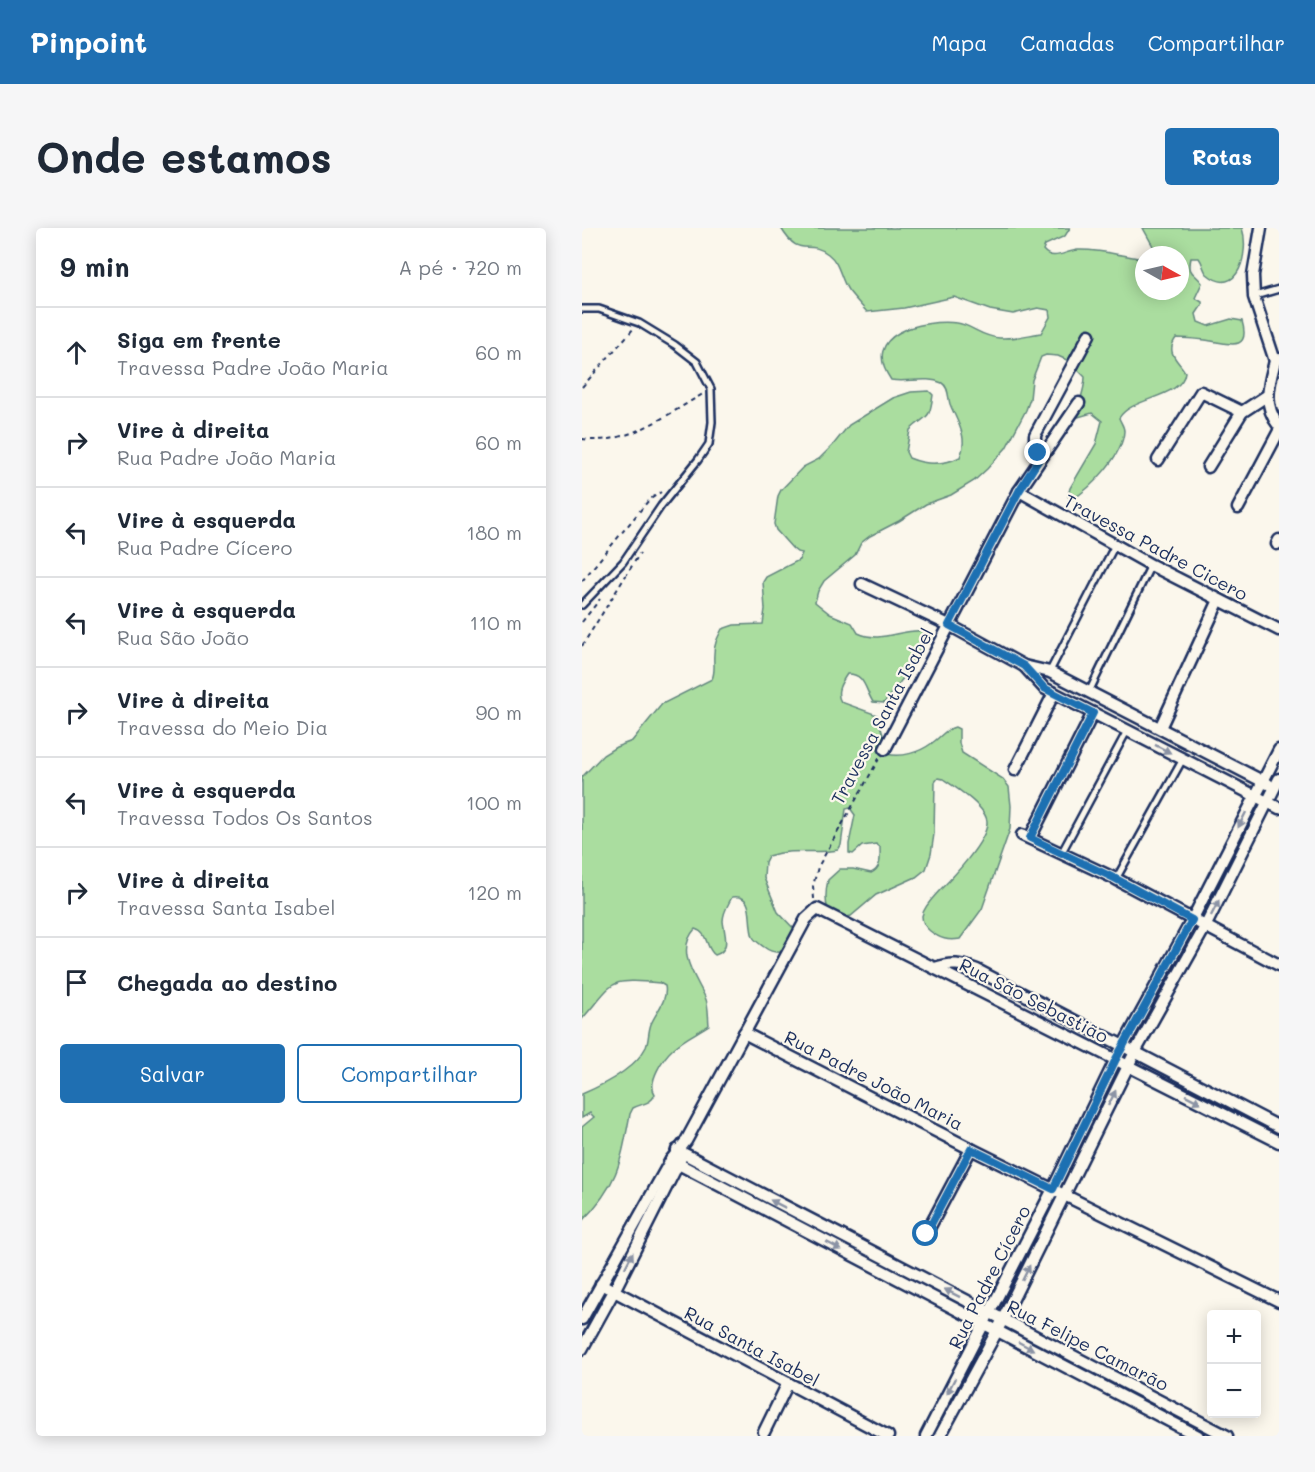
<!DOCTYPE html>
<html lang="pt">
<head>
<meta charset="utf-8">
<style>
	:root { --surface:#fff; --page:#f6f6f7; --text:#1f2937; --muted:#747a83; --line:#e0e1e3; --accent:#1f6fb2 }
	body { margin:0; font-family:Mali,sans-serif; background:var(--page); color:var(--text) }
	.controls { position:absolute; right:18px; bottom:18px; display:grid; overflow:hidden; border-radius:6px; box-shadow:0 3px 15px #0003 }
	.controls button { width:54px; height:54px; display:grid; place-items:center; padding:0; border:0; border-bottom:2px solid var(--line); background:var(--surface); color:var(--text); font:30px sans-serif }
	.compass { position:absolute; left:553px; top:18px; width:54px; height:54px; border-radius:50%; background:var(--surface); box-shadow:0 3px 15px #0003; rotate:98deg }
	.stop { position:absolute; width:18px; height:18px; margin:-14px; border:4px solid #1f6fb2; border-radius:50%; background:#fff }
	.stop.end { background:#1f6fb2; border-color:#fff; box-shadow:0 2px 6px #0008 }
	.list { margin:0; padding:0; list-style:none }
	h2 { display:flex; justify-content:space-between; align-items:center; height:78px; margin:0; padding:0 24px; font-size:26px }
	h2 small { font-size:20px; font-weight:400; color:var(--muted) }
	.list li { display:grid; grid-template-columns:39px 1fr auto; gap:18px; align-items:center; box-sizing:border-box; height:90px; padding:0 24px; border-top:2px solid var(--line) }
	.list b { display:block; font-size:22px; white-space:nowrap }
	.list p { margin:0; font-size:20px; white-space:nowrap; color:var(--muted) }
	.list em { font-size:20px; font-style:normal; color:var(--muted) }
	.actions { display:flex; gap:12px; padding:18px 24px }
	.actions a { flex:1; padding:14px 0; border:2px solid var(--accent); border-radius:6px; text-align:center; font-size:21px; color:var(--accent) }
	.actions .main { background:var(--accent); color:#fff }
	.icon { flex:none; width:33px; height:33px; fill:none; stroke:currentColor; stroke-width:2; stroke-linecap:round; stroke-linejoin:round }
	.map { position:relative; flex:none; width:697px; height:1208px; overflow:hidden; border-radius:6px }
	header { display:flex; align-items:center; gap:36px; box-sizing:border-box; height:84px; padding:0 30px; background:var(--accent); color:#fff }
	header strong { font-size:28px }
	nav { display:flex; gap:33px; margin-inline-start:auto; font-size:21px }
	.intro { display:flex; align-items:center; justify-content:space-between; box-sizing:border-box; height:144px; padding:0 36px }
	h1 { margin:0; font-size:42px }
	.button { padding:15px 27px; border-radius:6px; background:var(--accent); color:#fff; font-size:21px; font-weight:700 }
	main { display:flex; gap:36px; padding:0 36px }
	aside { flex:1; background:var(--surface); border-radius:6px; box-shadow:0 3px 15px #0003 }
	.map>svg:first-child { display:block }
	.green { fill:#aadd9f; stroke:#62867e; stroke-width:1.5 }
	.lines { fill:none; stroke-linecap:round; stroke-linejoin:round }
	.lane-casing { stroke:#1b2f5e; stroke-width:10 }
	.street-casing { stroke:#1b2f5e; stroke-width:15 }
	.path { stroke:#1b2f5e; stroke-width:2; stroke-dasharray:4.5 4.5; stroke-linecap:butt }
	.lane { stroke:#fbf7ec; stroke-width:5 }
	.street { stroke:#fbf7ec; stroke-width:10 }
	.oneway { fill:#8b93a5 }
	.route { stroke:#1f6fb2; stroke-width:8 }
	.labels { text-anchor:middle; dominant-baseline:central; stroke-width:4.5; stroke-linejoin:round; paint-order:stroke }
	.street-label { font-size:18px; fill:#1b2f5e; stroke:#fbf7ec }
</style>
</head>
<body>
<header>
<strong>Pinpoint</strong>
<nav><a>Mapa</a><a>Camadas</a><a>Compartilhar</a></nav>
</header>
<div class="intro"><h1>Onde estamos</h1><a class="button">Rotas</a></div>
<main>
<aside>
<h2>9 min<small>A pé · 720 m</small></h2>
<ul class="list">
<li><svg class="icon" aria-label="ahead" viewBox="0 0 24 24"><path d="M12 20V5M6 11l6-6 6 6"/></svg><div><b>Siga em frente</b><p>Travessa Padre João Maria</p></div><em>60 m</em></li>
<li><svg class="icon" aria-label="right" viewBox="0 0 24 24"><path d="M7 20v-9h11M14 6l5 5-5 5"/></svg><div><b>Vire à direita</b><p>Rua Padre João Maria</p></div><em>60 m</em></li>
<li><svg class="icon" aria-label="left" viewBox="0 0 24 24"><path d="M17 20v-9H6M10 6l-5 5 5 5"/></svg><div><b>Vire à esquerda</b><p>Rua Padre Cícero</p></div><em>180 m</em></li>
<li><svg class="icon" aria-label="left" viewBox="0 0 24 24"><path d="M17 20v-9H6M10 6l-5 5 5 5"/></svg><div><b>Vire à esquerda</b><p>Rua São João</p></div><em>110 m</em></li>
<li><svg class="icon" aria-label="right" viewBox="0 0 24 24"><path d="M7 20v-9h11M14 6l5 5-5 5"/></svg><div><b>Vire à direita</b><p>Travessa do Meio Dia</p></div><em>90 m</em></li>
<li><svg class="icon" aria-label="left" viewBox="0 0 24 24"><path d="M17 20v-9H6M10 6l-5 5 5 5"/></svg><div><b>Vire à esquerda</b><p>Travessa Todos Os Santos</p></div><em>100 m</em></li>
<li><svg class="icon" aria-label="right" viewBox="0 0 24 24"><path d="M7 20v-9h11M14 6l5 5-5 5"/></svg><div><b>Vire à direita</b><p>Travessa Santa Isabel</p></div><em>120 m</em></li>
<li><svg class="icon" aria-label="arrive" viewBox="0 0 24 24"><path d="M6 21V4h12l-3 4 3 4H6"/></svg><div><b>Chegada ao destino</b></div></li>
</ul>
<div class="actions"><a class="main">Salvar</a><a>Compartilhar</a></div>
</aside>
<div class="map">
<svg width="697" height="1208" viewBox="0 0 697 1208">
	<rect width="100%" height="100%" fill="#fbf7ec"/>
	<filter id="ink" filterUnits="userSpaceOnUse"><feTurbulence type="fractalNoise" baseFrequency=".0167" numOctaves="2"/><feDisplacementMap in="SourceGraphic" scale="12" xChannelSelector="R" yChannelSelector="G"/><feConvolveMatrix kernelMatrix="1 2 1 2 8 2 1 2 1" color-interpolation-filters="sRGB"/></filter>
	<g filter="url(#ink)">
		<!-- green -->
		<path class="green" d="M199 0H488L483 8 463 17 461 22C471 34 483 23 496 22 517 21 541 28 562 31V63H598V27H572V20L561 0H660C668 23 656 72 625 46 621 42 621 35 617 30H609C605 47 613 44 620 55L613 70 620 74V77L614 86 616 94 626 98 649 91 660 93C670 127 642 114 623 112 614 111 603 110 594 110 583 125 596 132 603 144 601 170 549 169 537 190 539 195 542 198 542 203 541 227 509 261 489 272L486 268 488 260 514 216 520 193 510 185 493 190C496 176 503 163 503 149L487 133 476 128 464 127 459 129 450 152 448 171 444 182 424 220 405 241 392 253 369 267 344 276 317 293 288 308 279 315 273 327 242 353 236 363 233 374 248 386 270 395 276 405C300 416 319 400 343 403 341 432 318 452 302 475L291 474C283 462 283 445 265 446 259 455 253 464 259 474L295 487 302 510V521L305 526C320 530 338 524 350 515 359 509 362 502 373 499L377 501V515L380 525 421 551 427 559 429 578 428 601 400 681 378 711C366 713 358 711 348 703 343 699 340 695 340 688 342 678 352 669 358 662 371 649 405 613 405 595 406 580 373 559 361 551L356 550 353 554 352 606 349 626 344 641 334 649 294 667 269 688 252 692C242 681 243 665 246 652L258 641H271L289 645C300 640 298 630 298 619L294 616 280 618 271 626 267 625V616L273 587 268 580 264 581 259 617 256 622C233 626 209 620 186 628L183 634 182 650 196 684 216 705 204 724C196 725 188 724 182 719 178 716 173 713 171 709 165 694 174 665 150 669 146 677 141 684 141 693 142 705 150 722 133 727 123 720 127 705 113 701 93 723 113 748 123 769 127 777 126 789 127 797 115 805 101 811 91 821 81 830 65 854 73 866 69 877 60 875 51 880L48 886C39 934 36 957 0 993V899L12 889 8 885 0 890V866C21 857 53 841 64 819 67 812 66 804 69 796 74 784 86 772 83 758L78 755C23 750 34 753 0 791V549L21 527 34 519 50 513 80 476 130 451C134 442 131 435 132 426 132 416 136 409 140 401L152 397 181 396 183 381 181 354 184 349 217 332 220 325 215 324 210 320 194 302 192 296 196 268 199 262 221 239 237 231 251 217 267 197 311 170 329 164 347 163 351 167C347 195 345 185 328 202L324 224 327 230C344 237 362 237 378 229 387 209 375 194 368 176 366 170 367 159 360 155 345 148 325 155 309 152 277 106 340 91 375 95 390 97 399 109 418 110 432 111 446 107 459 105L468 89 467 82 456 80 431 86 408 82 372 69 322 80 285 84C279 77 272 70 266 62 258 50 258 35 246 26 225 10 218 32 199 0Z"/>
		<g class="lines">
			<!-- lane casing -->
			<g class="lane-casing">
				<g id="lane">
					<path d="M673 68 697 61"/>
					<path d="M0 81H17L57 95 93 117 115 134 129 161 130 194 127 216 116 232 79 278 41 334 0 377"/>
					<path d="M468 443 533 317"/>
					<path d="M507 464 569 337"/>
					<path d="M480 624 545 503"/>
					<path d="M534 651 601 531"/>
				</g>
			</g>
			<!-- street casing -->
			<g class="street-casing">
				<g id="street">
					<path d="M679 0 671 47 672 69 693 133"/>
					<path d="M697 131 693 133C687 156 680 177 697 198"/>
					<path d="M459 228 453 220V207L507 107"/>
					<path d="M576 232 619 164 660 184"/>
					<path d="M626 239 660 184 686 167"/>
					<path d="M437 263 569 337 697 402"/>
					<path d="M656 280 697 203"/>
					<path d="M695 316 697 312"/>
					<path d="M280 356 367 397 442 438 468 444 686 556"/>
					<path d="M442 438 462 460 697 580"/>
					<path d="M578 500 637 372"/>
					<path d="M303 521 437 263 497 175"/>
					<path d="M433 542 472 465"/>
					<path d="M440 607 534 651 697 737"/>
					<path d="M448 610 511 485"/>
					<path d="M353 740C369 734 380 736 395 742L697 899"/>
					<path d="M162 805 389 921 697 1073"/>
					<path d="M95 922 645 1208"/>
					<path d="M89 932 616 1208"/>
					<path d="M344 1006 389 921"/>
					<path d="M19 1056 306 1208"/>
					<path d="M0 1091 89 932 104 913 224 691 235 681 697 914"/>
					<path d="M0 1121 32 1063 99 930"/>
					<path d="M182 1204 206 1155"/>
					<path d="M344 1208 471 961 534 831 610 692 697 522"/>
					<path d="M358 1208 415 1103 553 824 623 699 697 551"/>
				</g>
			</g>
			<!-- path -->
			<g class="path">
				<path d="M0 159 52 100"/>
				<path d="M0 211C45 218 84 187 121 166"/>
				<path d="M0 353 67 272 79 264"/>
				<path d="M0 394 18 371"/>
				<path d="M0 418 58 325"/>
				<path d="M232 671 231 658 236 639 298 529"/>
			</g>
			<!-- lane -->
			<use href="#lane" class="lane"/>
			<!-- street -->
			<use href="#street" class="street"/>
		</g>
		<!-- one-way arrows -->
		<defs><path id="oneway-solid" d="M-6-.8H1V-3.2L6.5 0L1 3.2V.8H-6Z" transform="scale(1.5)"/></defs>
		<g class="oneway">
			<use href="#oneway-solid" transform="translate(581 521) rotate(27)"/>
			<use href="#oneway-solid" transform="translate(660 592) rotate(117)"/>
			<use href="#oneway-solid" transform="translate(633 680) rotate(-63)"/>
			<use href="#oneway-solid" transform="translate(530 870) rotate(-64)"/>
			<use href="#oneway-solid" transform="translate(611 871) rotate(27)"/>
			<use href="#oneway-solid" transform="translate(196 976) rotate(-153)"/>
			<use href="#oneway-solid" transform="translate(252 1018) rotate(28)"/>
			<use href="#oneway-solid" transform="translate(47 1032) rotate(-63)"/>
			<use href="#oneway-solid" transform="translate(444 1045) rotate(-64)"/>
			<use href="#oneway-solid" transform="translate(370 1065) rotate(-153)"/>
			<use href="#oneway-solid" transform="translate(444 1118) rotate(28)"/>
			<use href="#oneway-solid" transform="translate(369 1158) rotate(117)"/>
		</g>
	</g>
	<g class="lines" filter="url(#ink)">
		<!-- route -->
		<path class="route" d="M344 1006 389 921 471 961 534 831 610 692 534 651 448 610 511 485 462 460 442 438 367 397 437 263 459 228 456 225"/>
	</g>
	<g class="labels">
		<!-- street labels -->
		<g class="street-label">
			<text transform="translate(574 319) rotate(28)">Travessa Padre Cicero</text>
			<text transform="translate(300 488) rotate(-62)">Travessa Santa Isabel</text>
			<text transform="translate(452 772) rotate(27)">Rua São Sebastião</text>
			<text transform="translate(292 852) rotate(27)">Rua Padre João Maria</text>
			<text transform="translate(407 1049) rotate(-63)">Rua Padre Cícero</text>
			<text transform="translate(506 1117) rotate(27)">Rua Felipe Camarão</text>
			<text transform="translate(170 1118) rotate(28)">Rua Santa Isabel</text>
		</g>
	</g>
</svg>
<div class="controls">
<button>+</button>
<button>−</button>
</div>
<svg class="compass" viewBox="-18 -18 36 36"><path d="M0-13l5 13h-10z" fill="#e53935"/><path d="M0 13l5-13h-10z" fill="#747a83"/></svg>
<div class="stop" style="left:344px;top:1006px"></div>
<div class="stop end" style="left:456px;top:225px"></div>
</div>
</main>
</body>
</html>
